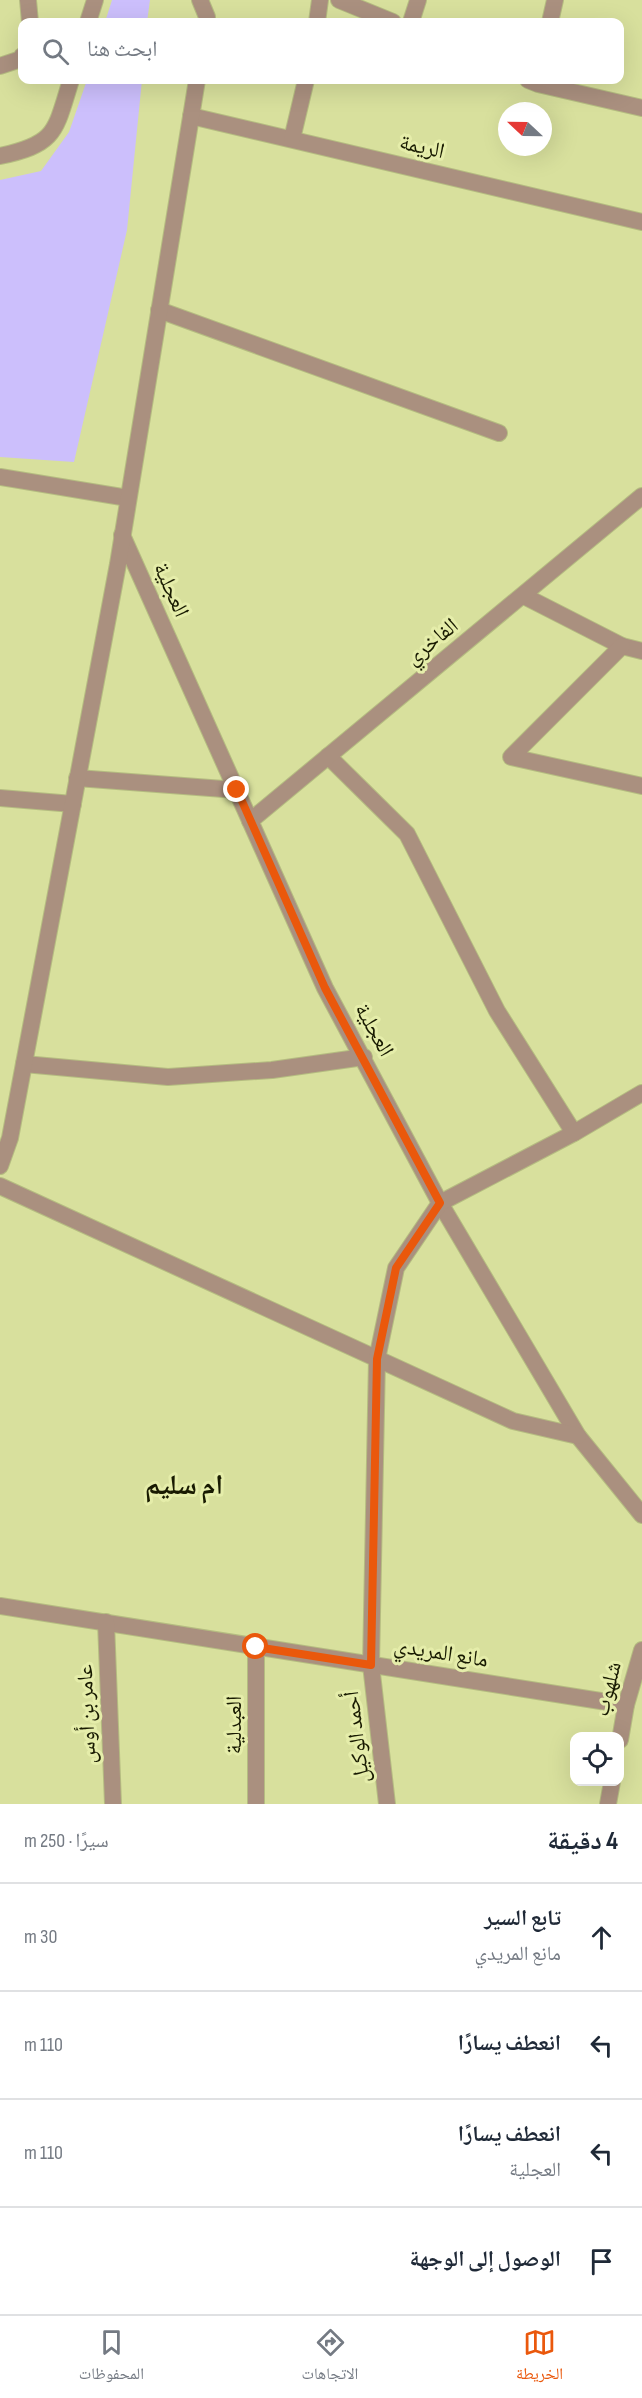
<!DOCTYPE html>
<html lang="ar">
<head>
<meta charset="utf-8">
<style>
	:root { --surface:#fff; --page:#f2f2f3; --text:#1f2937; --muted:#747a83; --line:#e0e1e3; --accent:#ea580c }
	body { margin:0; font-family:"Sofia Sans Condensed","Noto Naskh Arabic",sans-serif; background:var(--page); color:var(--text); direction:rtl }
	.controls { position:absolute; right:18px; bottom:18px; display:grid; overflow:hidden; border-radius:12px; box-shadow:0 6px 24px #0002 }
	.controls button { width:54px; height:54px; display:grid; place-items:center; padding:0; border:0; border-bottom:2px solid var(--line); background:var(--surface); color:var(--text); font:30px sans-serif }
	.compass { position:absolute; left:498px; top:102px; width:54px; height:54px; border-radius:50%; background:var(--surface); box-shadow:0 6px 24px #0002; rotate:292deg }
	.stop { position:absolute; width:18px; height:18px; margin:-14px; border:4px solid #ea580c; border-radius:50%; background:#fff }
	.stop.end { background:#ea580c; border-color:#fff; box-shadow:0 2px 6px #0008 }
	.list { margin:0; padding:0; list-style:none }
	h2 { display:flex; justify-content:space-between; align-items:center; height:78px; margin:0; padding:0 24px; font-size:26px }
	h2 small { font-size:20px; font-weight:400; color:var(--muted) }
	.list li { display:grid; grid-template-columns:39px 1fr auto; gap:18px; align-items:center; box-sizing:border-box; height:108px; padding:0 24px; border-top:2px solid var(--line) }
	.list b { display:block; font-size:22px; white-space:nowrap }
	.list p { margin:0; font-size:20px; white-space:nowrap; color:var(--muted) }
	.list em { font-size:20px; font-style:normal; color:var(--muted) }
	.icon { flex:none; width:33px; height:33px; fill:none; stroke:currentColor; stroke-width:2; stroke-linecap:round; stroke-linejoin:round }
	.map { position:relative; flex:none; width:642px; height:1804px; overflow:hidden; direction:ltr }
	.search { position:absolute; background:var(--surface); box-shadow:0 6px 24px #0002; left:18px; right:18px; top:18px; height:66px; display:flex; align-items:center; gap:15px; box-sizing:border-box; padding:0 21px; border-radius:12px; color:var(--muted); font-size:22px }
	.sheet { height:510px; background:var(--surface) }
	nav { display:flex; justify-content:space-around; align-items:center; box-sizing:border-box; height:84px; border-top:2px solid var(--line); background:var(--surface); font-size:16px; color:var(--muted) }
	nav a { display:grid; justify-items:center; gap:3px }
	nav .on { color:var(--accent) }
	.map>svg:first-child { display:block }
	.green { fill:#ccbffc }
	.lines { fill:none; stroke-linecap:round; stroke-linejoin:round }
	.minor-casing { stroke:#b5bc81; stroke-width:18 }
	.minor { stroke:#aa907f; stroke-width:16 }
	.route { stroke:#ea580c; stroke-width:8 }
	.labels { text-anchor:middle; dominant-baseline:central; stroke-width:6; stroke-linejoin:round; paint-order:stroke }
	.street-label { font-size:22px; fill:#181a01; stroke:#e5edaa }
	.district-label { font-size:28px; font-weight:bold; fill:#181a01; stroke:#e5edaa }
</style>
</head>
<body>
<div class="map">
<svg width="642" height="1804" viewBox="0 0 642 1804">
	<rect width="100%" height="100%" fill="#d8e09d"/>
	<!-- green -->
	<g class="green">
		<path d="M112 0H150L147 22H105Z"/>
		<path d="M87 80H142L127 230 74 462 0 457V180L41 171 69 132Z"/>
	</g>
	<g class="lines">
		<!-- minor casing -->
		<g class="minor-casing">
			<g id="minor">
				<path d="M28 0 30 22"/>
				<path d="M200 0 207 17 206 22"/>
				<path d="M339 0 393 22"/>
				<path d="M88 22 95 0"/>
				<path d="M317 22 320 0"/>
				<path d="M411 22 418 0"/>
				<path d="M550 22 555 0"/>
				<path d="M0 66 21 59 22 56"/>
				<path d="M528 80 538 84 642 108"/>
				<path d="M191 116 642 222"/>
				<path d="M292 139 306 80"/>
				<path d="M0 156C57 144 55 131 71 80"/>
				<path d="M159 310 499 433"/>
				<path d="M0 477 128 498"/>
				<path d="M122 535 325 988 440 1203 578 1436 642 1515"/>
				<path d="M524 596 622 646 642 651"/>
				<path d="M622 646 511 757 642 786"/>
				<path d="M328 756 407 834 497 1011 574 1133"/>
				<path d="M77 778 237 790"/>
				<path d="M0 798 73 804"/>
				<path d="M250 821 642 496"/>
				<path d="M24 1064 168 1077 272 1070 364 1057"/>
				<path d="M0 1166 10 1138 118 564 197 80"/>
				<path d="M0 1186 513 1421 578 1436"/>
				<path d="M0 1606 626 1705"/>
				<path d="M106 1622 113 1804"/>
				<path d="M256 1647V1804"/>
				<path d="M620 1740 626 1705 642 1650"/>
				<path d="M387 1804 371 1665 377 1359 396 1268 440 1203 574 1133 642 1093"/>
				<path d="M608 1804 612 1782"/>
			</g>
		</g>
		<!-- minor -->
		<use href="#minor" class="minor"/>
	</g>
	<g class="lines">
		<!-- route -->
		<path class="route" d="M237 790 325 988 440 1203 396 1268 377 1359 371 1665 256 1647"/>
	</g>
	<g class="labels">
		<!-- street labels -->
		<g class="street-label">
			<text transform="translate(422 147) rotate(13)">الريمة</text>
			<text transform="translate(171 590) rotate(66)">العجلية</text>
			<text transform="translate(432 642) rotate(-39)">الفاخري</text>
			<text transform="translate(374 1030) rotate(61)">العجلية</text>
			<text transform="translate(441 1653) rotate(9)">مانع المريدي</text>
			<text transform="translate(608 1689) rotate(-76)">شلهوب</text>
			<text transform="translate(87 1714) rotate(-92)">عامر بن أوس</text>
			<text transform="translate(234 1725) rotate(-90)">العبدلية</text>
			<text transform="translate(357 1737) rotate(-97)">أحمد الوكيل</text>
		</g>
		<!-- district labels -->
		<g class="district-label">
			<text x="184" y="1485">ام سليم</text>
		</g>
	</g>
</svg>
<div class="controls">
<button><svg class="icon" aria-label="locate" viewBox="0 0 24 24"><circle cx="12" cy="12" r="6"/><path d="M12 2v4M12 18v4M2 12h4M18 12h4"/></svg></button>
</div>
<svg class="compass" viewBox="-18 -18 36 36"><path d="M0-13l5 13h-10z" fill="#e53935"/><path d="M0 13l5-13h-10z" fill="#747a83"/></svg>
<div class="stop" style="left:256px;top:1647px"></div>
<div class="stop end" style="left:237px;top:790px"></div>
<div class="search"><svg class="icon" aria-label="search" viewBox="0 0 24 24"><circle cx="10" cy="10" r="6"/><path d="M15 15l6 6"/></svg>ابحث هنا</div>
</div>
<section class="sheet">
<h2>4 دقيقة<small>سيرًا · 250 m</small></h2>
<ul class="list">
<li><svg class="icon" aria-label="ahead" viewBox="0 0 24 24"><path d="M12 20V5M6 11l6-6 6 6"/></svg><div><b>تابع السير</b><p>مانع المريدي</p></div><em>30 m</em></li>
<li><svg class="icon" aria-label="left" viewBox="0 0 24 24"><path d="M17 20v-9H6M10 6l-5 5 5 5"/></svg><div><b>انعطف يسارًا</b></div><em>110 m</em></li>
<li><svg class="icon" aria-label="left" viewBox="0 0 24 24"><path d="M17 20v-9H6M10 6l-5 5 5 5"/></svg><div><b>انعطف يسارًا</b><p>العجلية</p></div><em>110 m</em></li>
<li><svg class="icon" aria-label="arrive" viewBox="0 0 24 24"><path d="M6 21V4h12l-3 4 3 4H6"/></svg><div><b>الوصول إلى الوجهة</b></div></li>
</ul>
</section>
<nav>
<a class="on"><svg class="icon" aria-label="map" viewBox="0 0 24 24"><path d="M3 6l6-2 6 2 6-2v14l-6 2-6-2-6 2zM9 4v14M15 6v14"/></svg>الخريطة</a>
<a><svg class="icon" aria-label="directions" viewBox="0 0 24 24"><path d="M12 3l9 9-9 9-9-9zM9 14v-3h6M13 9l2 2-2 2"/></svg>الاتجاهات</a>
<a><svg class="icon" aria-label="saved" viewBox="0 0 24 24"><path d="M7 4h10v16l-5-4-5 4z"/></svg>المحفوظات</a>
</nav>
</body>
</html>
